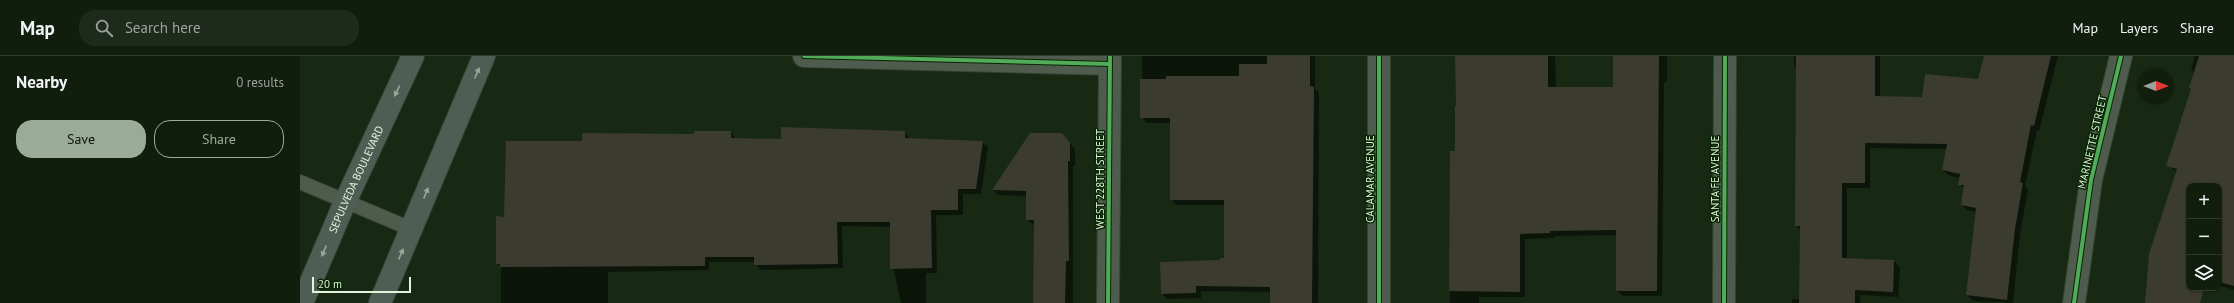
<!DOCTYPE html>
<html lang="en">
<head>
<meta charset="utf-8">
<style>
	:root { --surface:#111e0e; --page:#1e2b1c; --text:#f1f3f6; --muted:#9ca29e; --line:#303c2e; --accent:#9aac96 }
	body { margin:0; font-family:"PT Sans",sans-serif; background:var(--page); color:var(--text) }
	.controls { position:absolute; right:12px; bottom:12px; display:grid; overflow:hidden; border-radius:8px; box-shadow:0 1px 3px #0004 }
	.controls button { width:36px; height:36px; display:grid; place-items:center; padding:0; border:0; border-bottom:1px solid var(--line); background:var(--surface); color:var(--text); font:20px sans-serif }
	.compass { position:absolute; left:1838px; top:12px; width:36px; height:36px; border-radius:50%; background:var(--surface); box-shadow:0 1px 3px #0004; rotate:90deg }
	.scale { position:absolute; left:12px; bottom:10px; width:99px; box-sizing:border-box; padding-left:4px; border:2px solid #e1f3dd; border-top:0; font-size:11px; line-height:14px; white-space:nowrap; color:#e1f3dd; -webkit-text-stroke:3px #072602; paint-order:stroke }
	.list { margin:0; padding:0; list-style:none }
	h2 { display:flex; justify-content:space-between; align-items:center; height:52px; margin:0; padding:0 16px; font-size:17px }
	h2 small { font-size:13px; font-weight:400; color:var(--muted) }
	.actions { display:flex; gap:8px; padding:12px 16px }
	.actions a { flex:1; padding:9px 0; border:1px solid var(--accent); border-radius:16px; text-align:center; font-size:14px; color:var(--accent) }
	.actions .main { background:var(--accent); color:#111 }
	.icon { flex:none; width:22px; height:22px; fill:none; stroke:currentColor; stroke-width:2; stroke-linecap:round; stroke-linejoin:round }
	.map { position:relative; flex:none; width:1934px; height:247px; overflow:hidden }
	header { display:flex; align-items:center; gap:24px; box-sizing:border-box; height:56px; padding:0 20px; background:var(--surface); border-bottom:1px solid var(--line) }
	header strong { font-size:19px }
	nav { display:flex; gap:22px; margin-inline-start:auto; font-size:14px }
	.search { width:280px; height:36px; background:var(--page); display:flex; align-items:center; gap:10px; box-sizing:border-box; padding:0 14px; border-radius:16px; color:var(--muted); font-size:15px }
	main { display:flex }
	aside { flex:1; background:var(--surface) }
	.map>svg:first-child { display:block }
	.shadow { fill:#0007 }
	.building { fill:#3b3b30 }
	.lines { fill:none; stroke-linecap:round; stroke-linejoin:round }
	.service-casing { stroke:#344232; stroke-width:16 }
	.minor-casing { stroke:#344232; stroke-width:24 }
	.tertiary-casing { stroke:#344232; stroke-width:24 }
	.primary-casing { stroke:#344232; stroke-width:24 }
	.service { stroke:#4f5b4d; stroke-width:14 }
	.minor { stroke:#4f5b4d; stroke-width:22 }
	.tertiary { stroke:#4f5b4d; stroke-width:22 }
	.primary { stroke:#4f5e54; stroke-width:22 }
	.cycleway-casing { stroke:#072602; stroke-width:6 }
	.cycleway { stroke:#51ab58; stroke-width:4 }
	.oneway { fill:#98a898 }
	.labels { text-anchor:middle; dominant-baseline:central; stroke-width:3; stroke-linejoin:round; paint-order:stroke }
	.street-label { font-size:11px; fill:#e1f3dd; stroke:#072602 }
</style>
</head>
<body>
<header>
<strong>Map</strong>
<div class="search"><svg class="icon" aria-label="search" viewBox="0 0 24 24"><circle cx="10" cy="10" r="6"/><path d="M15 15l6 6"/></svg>Search here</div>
<nav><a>Map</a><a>Layers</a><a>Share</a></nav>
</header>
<main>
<aside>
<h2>Nearby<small>0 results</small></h2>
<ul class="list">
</ul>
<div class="actions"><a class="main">Save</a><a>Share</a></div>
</aside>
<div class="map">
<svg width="1934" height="247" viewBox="0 0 1934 247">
	<rect width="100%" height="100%" fill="#172813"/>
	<!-- shadow -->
	<g class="shadow">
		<path d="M842 0H1015V33L1019 37 1018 247H971V236L901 235V242L867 243 862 237 925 203V149H876L871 143V67H847L842 61Z"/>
		<path d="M1150 0H1255L1256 32H1314V0H1367V26H1364L1362 240H1323L1317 235V179L1255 180V182L1225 183V241H1179V247H1150L1151 96H1156L1157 51 1156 0Z"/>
		<path d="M1494 0H1580V41L1623 42 1679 25 1685 0H1758L1739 75 1737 74 1725 130 1728 133 1720 179 1713 247 1673 245 1667 239 1676 156 1667 154 1662 149 1665 133 1659 128 1660 122 1648 119 1643 114 1647 93 1570 92V132H1547V203L1594 205 1600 211 1598 241 1560 239V247H1492V243H1500L1501 175 1496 170 1497 12 1494 9Z"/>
		<path d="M1895 0H1934V234L1919 229V130H1889V232H1894L1893 247H1846L1877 116 1867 109 1892 34 1890 32 1895 17 1891 14Z"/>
		<path d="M431 76 436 83 482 84 604 76 610 83 682 86 688 91 681 138H663V159H636L637 217H626V247H601L594 215 591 212V171L542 170 543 212 460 214 455 206H409V214L308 216V247H201V211L197 208 205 162 283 86Z"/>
		<path d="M767 84 775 93V110H773V247H734L735 170 727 164V140L698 139 693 134Z"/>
	</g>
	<!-- building -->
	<g class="building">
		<path d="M967 0H1010V30L1014 31 1012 247H970V231L896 230V237L861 238 860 206 920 204V202H924V144H870V62H840V23H866V20H939V8H967Z"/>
		<path d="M1155 0H1248V31H1313V0H1359L1357 235H1316V174L1250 175V177L1220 178V236L1149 235 1150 95H1155V50H1156Z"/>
		<path d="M1496 0H1575V40L1622 41 1625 18 1678 23 1684 0H1751L1734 70 1731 69 1720 126 1723 127 1715 173 1707 244 1666 239 1676 152 1661 149 1664 129H1658L1660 118 1642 114 1647 88 1565 87V127H1542V202L1594 204 1593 236 1555 234V247H1499L1500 170H1495Z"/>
		<path d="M1899 0H1934V230L1919 226V130H1889V232H1904L1900 247H1845L1849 198 1877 113 1866 110 1891 33 1889 32Z"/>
		<path d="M481 71 605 75V82L683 85 676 133H658V154H631L632 212 590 213V166H537L538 208 454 209V201H405V210L200 211V208H196V160L204 161 206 85H282V77L394 78V75H431V82L481 83Z"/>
		<path d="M730 77H762L770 87V105H768L769 205H766L765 247H733L734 164H726V135L692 134Z"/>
	</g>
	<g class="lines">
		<!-- service casing -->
		<g class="service-casing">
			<path id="service" d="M0 126 111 173"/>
		</g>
		<!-- minor casing -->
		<g class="minor-casing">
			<g id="minor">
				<path d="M504 0 810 8"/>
				<path d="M1079 0V247"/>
				<path d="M1424 247 1425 0"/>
				<path d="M1774 247 1791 124 1821 0"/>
			</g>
		</g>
		<!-- tertiary casing -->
		<g class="tertiary-casing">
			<path id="tertiary" d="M808 247 810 0"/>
		</g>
		<!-- primary casing -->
		<g class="primary-casing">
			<g id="primary">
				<path id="s1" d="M2 247 45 146 113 0"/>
				<path d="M80 247 184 0"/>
			</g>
		</g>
		<!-- service -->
		<use href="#service" class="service"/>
		<!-- minor -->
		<use href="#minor" class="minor"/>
		<!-- tertiary -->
		<use href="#tertiary" class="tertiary"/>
		<!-- primary -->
		<use href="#primary" class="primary"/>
		<!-- cycleway casing -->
		<g class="cycleway-casing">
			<g id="cycleway">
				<path d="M504 0 810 8"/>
				<path d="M1079 0V247"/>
				<path d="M808 247 810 0"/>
				<path d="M1424 247 1425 0"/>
				<path d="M1774 247 1791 124 1821 0"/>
			</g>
		</g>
		<!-- cycleway -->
		<use href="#cycleway" class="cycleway"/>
	</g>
	<!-- one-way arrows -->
	<defs><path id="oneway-solid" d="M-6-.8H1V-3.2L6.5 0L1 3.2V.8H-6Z"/></defs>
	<g class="oneway">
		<use href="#oneway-solid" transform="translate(177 17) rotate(-67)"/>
		<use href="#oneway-solid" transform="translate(97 35) rotate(115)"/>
		<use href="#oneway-solid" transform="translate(126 137) rotate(-67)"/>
		<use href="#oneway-solid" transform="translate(24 195) rotate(113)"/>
		<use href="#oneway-solid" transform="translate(101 198) rotate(-67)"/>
	</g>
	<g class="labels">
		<!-- street labels -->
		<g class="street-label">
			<text transform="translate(1792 86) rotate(-77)">MARINETTE STREET</text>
			<text stroke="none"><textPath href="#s1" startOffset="135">SEPULVEDA BOULEVARD</textPath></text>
			<text transform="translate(800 123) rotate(-90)">WEST 228TH STREET</text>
			<text transform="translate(1070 123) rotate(-90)">CALAMAR AVENUE</text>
			<text transform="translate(1415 123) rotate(-90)">SANTA FE AVENUE</text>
		</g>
	</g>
</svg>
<div class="controls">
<button>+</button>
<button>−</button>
<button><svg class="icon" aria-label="layers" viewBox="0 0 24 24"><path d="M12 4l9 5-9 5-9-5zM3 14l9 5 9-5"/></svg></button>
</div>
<svg class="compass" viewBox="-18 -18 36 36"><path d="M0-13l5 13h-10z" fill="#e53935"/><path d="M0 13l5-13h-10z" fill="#9ca29e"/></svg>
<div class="scale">20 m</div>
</div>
</main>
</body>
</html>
